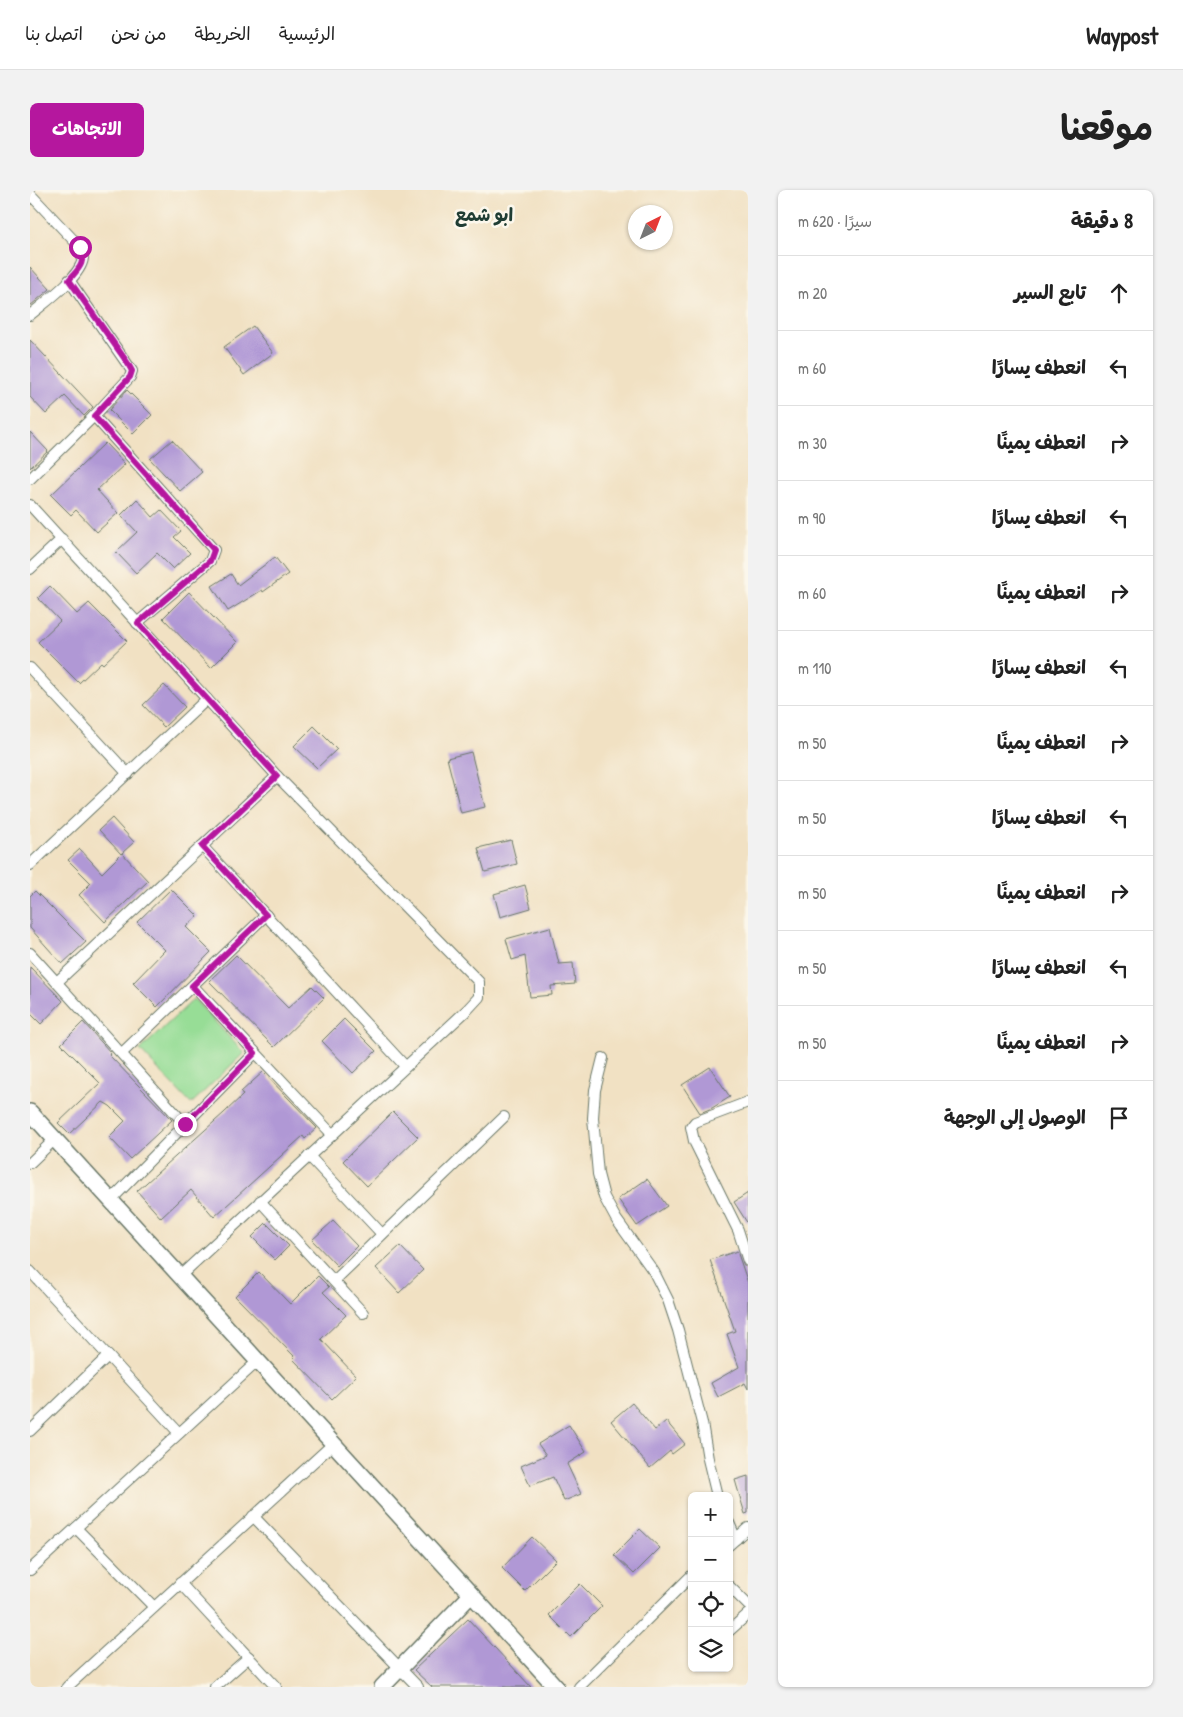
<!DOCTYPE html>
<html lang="ar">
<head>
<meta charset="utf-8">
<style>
	:root { --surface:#fff; --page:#f2f2f2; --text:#222; --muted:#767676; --line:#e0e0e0; --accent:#b5179e }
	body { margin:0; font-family:"Patrick Hand","Playpen Sans Arabic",sans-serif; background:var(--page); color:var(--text); direction:rtl }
	.controls { position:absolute; right:15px; bottom:15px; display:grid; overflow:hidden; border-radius:8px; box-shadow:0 1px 4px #0004 }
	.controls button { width:45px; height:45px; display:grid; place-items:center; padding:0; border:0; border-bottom:1px solid var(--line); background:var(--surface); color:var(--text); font:25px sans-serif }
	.compass { position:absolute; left:598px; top:15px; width:45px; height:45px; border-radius:50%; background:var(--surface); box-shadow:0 1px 4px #0004; rotate:42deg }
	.stop { position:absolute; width:15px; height:15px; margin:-11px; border:4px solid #b5179e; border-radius:50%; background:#fff }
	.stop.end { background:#b5179e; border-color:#fff; box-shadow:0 1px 5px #0008 }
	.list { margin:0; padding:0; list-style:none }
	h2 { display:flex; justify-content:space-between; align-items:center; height:65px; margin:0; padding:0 20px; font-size:21px }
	h2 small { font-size:16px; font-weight:400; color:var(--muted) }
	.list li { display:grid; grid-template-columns:32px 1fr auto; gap:15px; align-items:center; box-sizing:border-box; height:75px; padding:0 20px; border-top:1px solid var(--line) }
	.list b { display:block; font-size:19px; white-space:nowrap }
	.list em { font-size:16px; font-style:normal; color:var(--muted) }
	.icon { flex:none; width:28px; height:28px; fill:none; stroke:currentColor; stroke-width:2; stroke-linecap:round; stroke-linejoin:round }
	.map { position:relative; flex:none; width:718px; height:1497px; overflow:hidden; direction:ltr; border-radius:8px }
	header { display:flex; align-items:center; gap:30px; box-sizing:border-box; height:70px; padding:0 25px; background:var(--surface); border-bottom:1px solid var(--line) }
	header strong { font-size:24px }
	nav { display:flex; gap:28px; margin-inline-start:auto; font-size:18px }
	.intro { display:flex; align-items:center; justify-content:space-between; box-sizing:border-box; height:120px; padding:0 30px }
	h1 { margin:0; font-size:35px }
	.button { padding:12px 22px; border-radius:8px; background:var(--accent); color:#fff; font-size:18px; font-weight:700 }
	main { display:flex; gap:30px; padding:0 30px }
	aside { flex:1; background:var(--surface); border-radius:8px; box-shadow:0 1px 4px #0004 }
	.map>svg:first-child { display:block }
	.green { fill:#97dd96; stroke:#5b8d65 }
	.building { fill:#b098d5 }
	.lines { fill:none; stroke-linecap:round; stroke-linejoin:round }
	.street-casing { stroke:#687666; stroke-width:12 }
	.secondary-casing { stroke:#687666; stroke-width:18 }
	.street { stroke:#fff; stroke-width:10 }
	.secondary { stroke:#fff; stroke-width:15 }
	.route { stroke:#b5179e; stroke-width:6 }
	.labels { text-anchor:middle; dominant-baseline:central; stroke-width:5; stroke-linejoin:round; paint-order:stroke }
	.quarter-label { font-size:18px; font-weight:bold; fill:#1f3d34; stroke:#fbf7ec }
</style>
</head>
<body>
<header>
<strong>Waypost</strong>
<nav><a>الرئيسية</a><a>الخريطة</a><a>من نحن</a><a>اتصل بنا</a></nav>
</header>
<div class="intro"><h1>موقعنا</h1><a class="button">الاتجاهات</a></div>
<main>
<aside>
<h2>8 دقيقة<small>سيرًا · 620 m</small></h2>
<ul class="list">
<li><svg class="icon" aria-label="ahead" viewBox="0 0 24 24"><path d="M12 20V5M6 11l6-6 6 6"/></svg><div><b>تابع السير</b></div><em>20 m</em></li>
<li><svg class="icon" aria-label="left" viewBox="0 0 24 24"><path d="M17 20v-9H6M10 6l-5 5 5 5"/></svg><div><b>انعطف يسارًا</b></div><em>60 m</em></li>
<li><svg class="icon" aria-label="right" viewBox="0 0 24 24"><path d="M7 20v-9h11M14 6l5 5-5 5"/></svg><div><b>انعطف يمينًا</b></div><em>30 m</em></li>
<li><svg class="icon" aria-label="left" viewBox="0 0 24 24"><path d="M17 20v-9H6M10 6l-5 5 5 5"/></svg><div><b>انعطف يسارًا</b></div><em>90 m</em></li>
<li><svg class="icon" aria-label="right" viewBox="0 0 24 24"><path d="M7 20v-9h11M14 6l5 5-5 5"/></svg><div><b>انعطف يمينًا</b></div><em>60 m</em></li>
<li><svg class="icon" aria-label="left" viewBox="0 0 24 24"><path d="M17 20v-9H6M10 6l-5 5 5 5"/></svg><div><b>انعطف يسارًا</b></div><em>110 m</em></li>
<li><svg class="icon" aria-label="right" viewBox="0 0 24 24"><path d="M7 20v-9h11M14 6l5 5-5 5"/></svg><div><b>انعطف يمينًا</b></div><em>50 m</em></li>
<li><svg class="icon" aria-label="left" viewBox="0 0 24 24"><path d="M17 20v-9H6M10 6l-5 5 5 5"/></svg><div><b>انعطف يسارًا</b></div><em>50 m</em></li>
<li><svg class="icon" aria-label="right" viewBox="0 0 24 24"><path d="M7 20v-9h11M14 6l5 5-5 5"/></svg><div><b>انعطف يمينًا</b></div><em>50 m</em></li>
<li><svg class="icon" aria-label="left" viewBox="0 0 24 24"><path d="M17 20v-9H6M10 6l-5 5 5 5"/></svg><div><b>انعطف يسارًا</b></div><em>50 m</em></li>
<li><svg class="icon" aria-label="right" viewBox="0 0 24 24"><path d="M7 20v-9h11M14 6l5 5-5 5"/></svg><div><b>انعطف يمينًا</b></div><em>50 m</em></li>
<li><svg class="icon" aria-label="arrive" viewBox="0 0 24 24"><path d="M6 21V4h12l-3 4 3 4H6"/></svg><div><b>الوصول إلى الوجهة</b></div></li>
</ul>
</aside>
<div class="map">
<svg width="718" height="1497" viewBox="0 0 718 1497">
	<rect width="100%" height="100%" fill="#fbf7ec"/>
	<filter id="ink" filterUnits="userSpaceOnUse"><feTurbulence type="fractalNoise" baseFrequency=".02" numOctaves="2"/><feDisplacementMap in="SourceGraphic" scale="10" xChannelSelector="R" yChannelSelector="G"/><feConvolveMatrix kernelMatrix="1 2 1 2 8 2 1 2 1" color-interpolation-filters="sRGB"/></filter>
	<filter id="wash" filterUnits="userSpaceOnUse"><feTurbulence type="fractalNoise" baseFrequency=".0096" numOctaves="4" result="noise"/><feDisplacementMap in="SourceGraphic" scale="20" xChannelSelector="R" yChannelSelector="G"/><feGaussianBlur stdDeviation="1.12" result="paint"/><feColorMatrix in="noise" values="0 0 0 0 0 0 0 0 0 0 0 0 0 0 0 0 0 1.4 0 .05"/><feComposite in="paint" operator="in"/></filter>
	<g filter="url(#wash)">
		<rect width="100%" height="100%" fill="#f1e1c3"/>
		<!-- green -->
		<path class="green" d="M164 809 214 863 161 914 110 860Z"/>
		<g id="blocks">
			<!-- building -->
			<g class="building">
				<path d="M0 77 20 99 0 116Z"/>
				<path d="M223 136 243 163 214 185 194 157Z"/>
				<path d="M0 150 63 217 54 226 35 206 16 224 0 207Z"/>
				<path d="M97 200 122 225 103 244 79 220Z"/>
				<path d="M0 242 18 261 0 278Z"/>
				<path d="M142 250 172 282 150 301 120 269Z"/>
				<path d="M75 253 95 274 67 300 88 323 67 342 46 320 41 325 21 305Z"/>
				<path d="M107 309 123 327 131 320 151 341 144 347 160 363 143 379 127 363 106 383 86 362 107 342 91 325Z"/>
				<path d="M245 367 258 384 233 402 232 400 198 421 182 396 201 384 208 395Z"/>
				<path d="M20 396 47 424 59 413 97 451 73 474 71 472 49 493 8 452 30 431 8 408Z"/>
				<path d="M159 402 207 452 181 478 133 428Z"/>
				<path d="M134 495 155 517 134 537 113 515Z"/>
				<path d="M284 536 307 559 287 578 264 556Z"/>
				<path d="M441 562 455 617 431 623 417 568Z"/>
				<path d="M82 628 104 652 91 664 69 640Z"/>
				<path d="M481 650 487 674 455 682 448 658Z"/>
				<path d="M50 659 72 683 92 663 118 691 75 732 49 705 61 693 38 670Z"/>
				<path d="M495 695 501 718 470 727 464 704Z"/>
				<path d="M141 699 168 726 156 737 181 762 127 817 103 793 135 760 107 732Z"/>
				<path d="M5 701 56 752 32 774 0 738V706Z"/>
				<path d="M520 737 529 774 543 773 545 794 521 796 522 805 500 807 495 766 482 770 476 749Z"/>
				<path d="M206 765 258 818 282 796 294 808 244 857 179 791Z"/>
				<path d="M0 777 33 811 11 834 0 823Z"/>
				<path d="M314 829 346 861 323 883 292 851Z"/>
				<path d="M53 832 81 863 79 865 142 930 100 969 79 947 95 931 80 916 73 912 39 944 28 933 70 893 31 854Z"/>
				<path d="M680 877 700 907 682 918 670 923 652 895Z"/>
				<path d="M233 882 287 938 275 949 273 946 184 1027 161 1000 131 1028 107 1001 194 923 213 905 211 902Z"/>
				<path d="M363 922 388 947 337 996 313 971Z"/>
				<path d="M617 989 637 1016 607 1036 588 1009Z"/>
				<path d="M718 1003V1034L704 1012Z"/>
				<path d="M303 1031 327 1056 307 1076 282 1050Z"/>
				<path d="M236 1033 259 1056 245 1070 222 1047Z"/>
				<path d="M370 1056 393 1080 369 1103 346 1078Z"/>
				<path d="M707 1061 718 1093V1199L715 1193 688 1207 681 1193 709 1177 697 1144 705 1141 680 1070Z"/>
				<path d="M229 1082 260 1114 288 1086 299 1097 293 1102 316 1125 291 1149 326 1186 302 1209 263 1169 265 1167 205 1106Z"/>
				<path d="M602 1213 625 1240 636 1231 655 1254 642 1264 640 1261 620 1278 581 1231Z"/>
				<path d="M539 1235 556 1262 537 1274 551 1304 534 1311 523 1287 500 1296 491 1276 516 1265 508 1254Z"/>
				<path d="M718 1286V1323L715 1324 705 1290Z"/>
				<path d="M610 1339 630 1358 604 1384 584 1365Z"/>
				<path d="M502 1347 526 1370 495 1401 472 1378Z"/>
				<path d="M550 1394 572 1416 541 1447 519 1425Z"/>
				<path d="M438 1429 478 1472 501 1497H402L384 1480Z"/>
			</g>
		</g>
	</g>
	<g filter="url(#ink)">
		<use href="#blocks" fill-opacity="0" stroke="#687666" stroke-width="1"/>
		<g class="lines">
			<!-- street casing -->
			<g class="street-casing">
				<g id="street">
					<path d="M0 4 50 57C51 61 53 65 53 68 51 87 14 113 0 125"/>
					<path d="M64 226 184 360 180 371 107 433"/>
					<path d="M0 289 64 226 100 187 102 181 39 90"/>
					<path d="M0 315 247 586 449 792V807L437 820 150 1086"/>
					<path d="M0 379 32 349"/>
					<path d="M0 478 98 584"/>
					<path d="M172 656 375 876"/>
					<path d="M0 675 177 509"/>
					<path d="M0 763 155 934"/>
					<path d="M27 792 247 586"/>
					<path d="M163 796 302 944"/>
					<path d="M92 863 236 725"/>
					<path d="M573 868 565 900 563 928 568 984 574 1007 586 1029 624 1082 638 1110 648 1140 672 1233 678 1269 687 1306"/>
					<path d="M718 912 665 932 661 937 664 951 708 1040 718 1071"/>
					<path d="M279 966 352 1044"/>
					<path d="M0 973 25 949"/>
					<path d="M81 1010 225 863"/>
					<path d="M230 1011 333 1123"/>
					<path d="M0 1081 149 1243"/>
					<path d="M304 1091 474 927"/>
					<path d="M0 1241 78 1166"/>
					<path d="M223 1326 388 1497"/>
					<path d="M699 1333 706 1349"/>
					<path d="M46 1338 124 1417"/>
					<path d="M699 1355 718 1338"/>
					<path d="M0 1380 228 1171"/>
					<path d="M150 1393 246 1497"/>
					<path d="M699 1396 718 1415"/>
					<path d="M699 1441 718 1424"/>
					<path d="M37 1497 303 1254"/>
					<path d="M185 1497 219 1467"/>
					<path d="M549 1497 662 1385"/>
				</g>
			</g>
			<!-- secondary casing -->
			<g class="secondary-casing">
				<g id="secondary">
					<path d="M0 922 526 1497"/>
					<path d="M352 1497 441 1405"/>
				</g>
			</g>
			<!-- street -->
			<use href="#street" class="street"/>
			<!-- secondary -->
			<use href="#secondary" class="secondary"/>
		</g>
	</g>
	<g class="lines" filter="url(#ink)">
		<!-- route -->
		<path class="route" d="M50 57C56 74 49 78 39 90L97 172 102 181 100 187 64 226 184 360 180 371 108 433 247 586 172 656 236 725 162 796 225 863 155 934"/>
	</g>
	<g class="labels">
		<!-- quarter labels -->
		<g class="quarter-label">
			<text x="454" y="24">ابو شمع</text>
		</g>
	</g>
</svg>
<div class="controls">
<button>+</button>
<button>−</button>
<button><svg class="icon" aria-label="locate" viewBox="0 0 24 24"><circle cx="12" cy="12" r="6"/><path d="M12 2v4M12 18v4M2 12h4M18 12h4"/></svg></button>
<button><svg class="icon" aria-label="layers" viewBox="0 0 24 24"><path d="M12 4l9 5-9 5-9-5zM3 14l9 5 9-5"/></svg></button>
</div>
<svg class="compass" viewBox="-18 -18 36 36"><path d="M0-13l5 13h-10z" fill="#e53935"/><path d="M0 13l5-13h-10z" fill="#767676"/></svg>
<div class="stop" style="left:50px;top:57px"></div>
<div class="stop end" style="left:155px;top:934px"></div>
</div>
</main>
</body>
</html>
